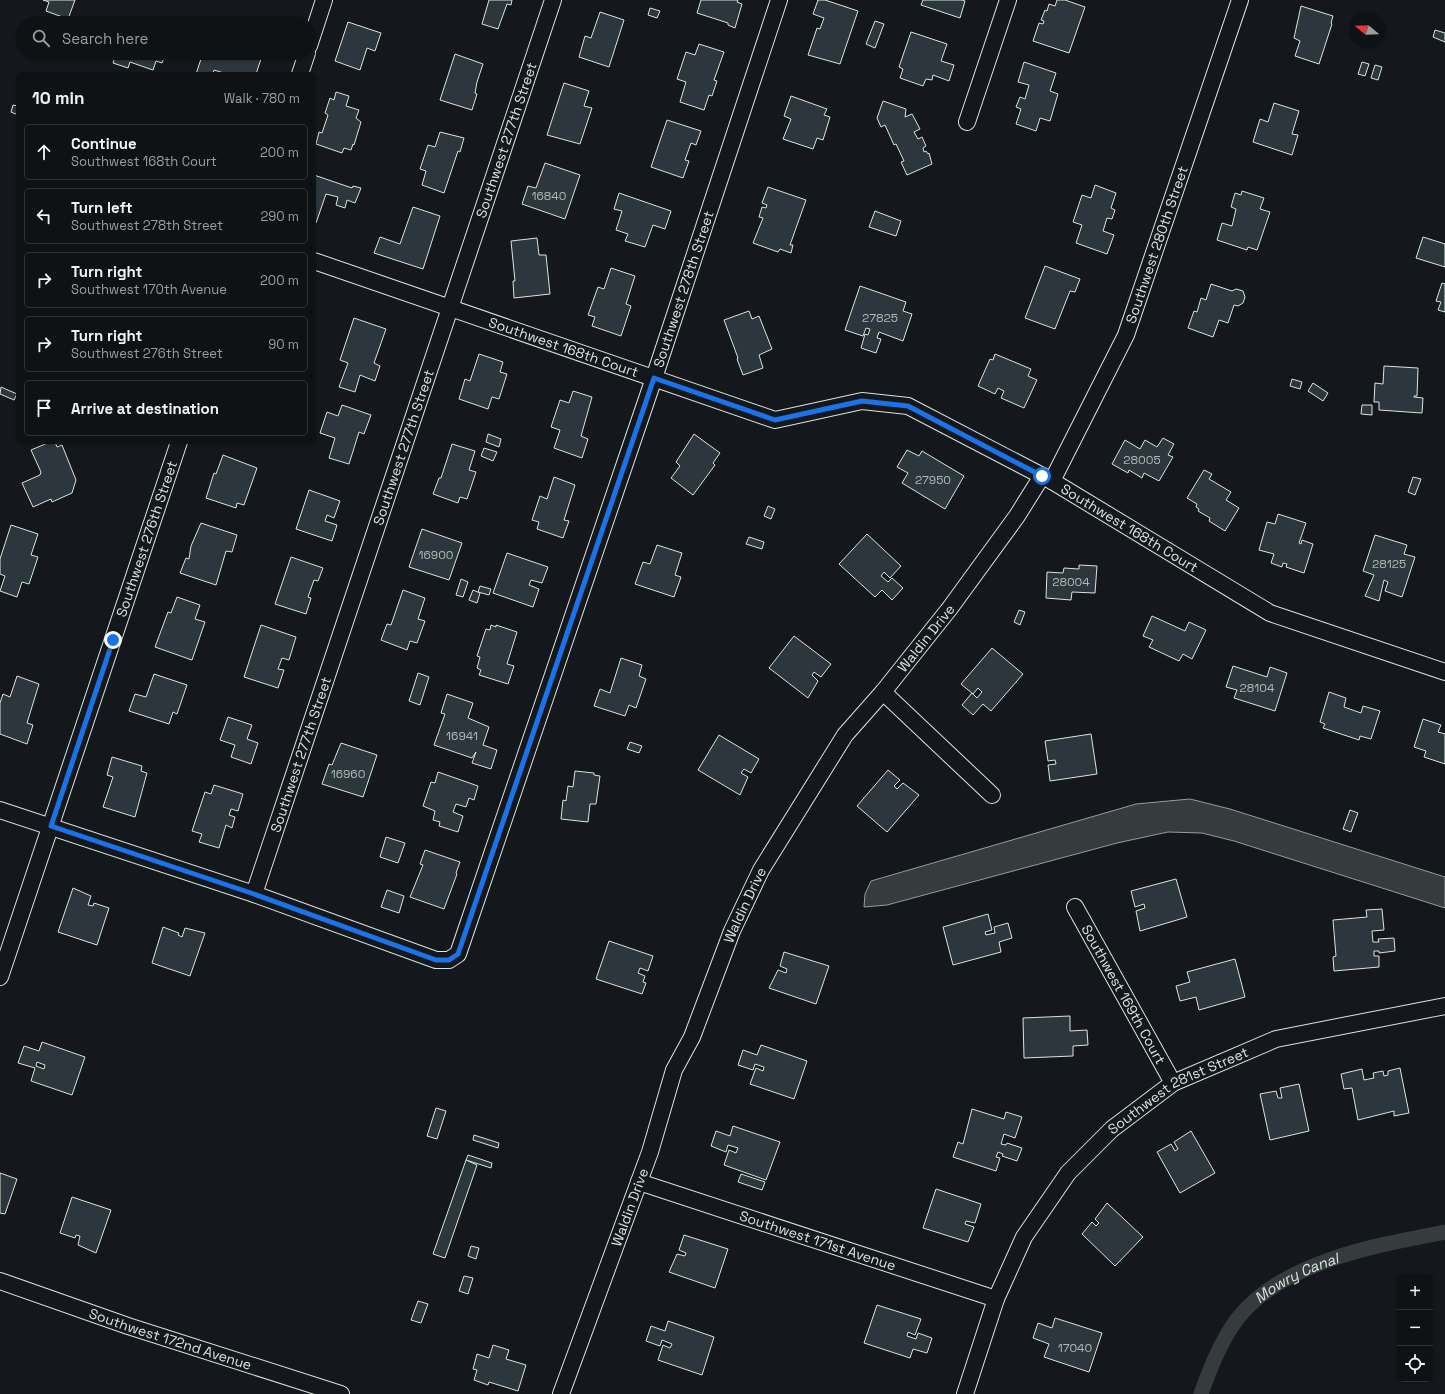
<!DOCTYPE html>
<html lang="en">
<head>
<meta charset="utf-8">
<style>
	:root { --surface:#0f1215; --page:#181b1e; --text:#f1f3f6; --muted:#9b9ea0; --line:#2f3234 }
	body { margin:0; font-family:"Space Grotesk",sans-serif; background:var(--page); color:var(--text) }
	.controls { position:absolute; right:12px; bottom:12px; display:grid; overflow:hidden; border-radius:6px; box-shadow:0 1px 3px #0004 }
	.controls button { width:36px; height:36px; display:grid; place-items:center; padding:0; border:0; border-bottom:1px solid var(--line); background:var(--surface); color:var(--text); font:20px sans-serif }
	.compass { position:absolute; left:1349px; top:12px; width:36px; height:36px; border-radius:50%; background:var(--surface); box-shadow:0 1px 3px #0004; rotate:289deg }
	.stop { position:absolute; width:12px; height:12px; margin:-9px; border:3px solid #1a73e8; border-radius:50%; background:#fff }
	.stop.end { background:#1a73e8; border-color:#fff; box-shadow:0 1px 4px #0008 }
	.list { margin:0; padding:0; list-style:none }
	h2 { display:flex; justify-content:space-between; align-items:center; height:52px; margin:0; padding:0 16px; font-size:17px }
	h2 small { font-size:13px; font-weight:400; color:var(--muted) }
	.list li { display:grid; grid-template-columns:26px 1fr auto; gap:12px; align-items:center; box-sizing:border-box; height:56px; margin:0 8px 8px; padding:0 8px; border:1px solid var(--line); border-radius:6px }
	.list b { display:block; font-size:15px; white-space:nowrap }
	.list p { margin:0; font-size:13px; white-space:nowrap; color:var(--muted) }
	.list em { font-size:13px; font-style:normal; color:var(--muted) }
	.icon { flex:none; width:22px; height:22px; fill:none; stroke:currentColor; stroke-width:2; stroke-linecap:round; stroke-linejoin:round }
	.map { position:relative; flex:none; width:1445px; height:1394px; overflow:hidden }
	.search { position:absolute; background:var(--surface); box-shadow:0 1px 3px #0004; left:16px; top:16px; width:300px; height:44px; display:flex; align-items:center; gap:10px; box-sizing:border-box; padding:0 14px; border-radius:22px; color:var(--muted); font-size:15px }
	.panel { position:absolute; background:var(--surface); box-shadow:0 1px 3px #0004; left:16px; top:72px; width:300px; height:372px; border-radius:6px }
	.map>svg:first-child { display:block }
	.water { fill:#363b3e; stroke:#939e99 }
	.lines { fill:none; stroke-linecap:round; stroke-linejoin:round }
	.canal { stroke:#363b3e; stroke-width:15 }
	.building { fill:#2c363c; stroke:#d8e6dc; fill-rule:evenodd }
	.minor-casing { stroke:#d8e6dc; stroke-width:18 }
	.minor { stroke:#14181c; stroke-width:16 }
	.route { stroke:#1a73e8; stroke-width:5 }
	.labels { text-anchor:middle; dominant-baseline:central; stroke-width:3; stroke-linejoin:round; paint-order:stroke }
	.number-label { font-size:12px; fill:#adbab4 }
	.street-label { font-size:14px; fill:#d8e6dc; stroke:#14181c }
	.water-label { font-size:15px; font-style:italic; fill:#d8e6dc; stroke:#14181c }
</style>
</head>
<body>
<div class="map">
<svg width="1445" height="1394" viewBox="0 0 1445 1394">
	<rect width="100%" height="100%" fill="#14181c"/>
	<!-- water -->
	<path class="water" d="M1190 799 1230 809 1445 877V908L1234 841 1202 833 1168 832 1117 843 887 905 864 907 865 894 871 881 1136 804Z"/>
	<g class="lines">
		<!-- canal -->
		<path class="canal" id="s1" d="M1201 1394C1210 1368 1221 1340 1238 1318 1283 1261 1378 1245 1445 1232"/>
	</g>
	<!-- building -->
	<g class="building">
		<path d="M43 0H75L68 19 46 11 49 2Z"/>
		<path d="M489 0H512L511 5 507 4 498 29 482 24Z"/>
		<path d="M701 0H738L737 2 742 4 735 28 728 25V23L697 13Z"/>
		<path d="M818 0H825L858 11 840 64 808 55 817 28 820 29 824 18 813 14Z"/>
		<path d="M923 0H962L965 1 960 18 921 5Z"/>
		<path d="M1057 0H1065L1085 7 1069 53 1033 41 1039 23 1043 24 1044 21 1041 20 1045 10 1047 11 1049 4 1055 6Z"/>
		<path d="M1301 6 1333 16 1331 23 1332 24 1319 64 1295 56 1300 41 1294 38Z"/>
		<path d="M650 8 660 11 657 18 648 15Z"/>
		<path d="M600 12 624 20 609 67 579 57 585 36 591 38Z"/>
		<path d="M875 21 884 24 875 48 866 44Z"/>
		<path d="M348 22 381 33 375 51 367 48 360 70 335 61Z"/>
		<path d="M1435 30 1445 33V42L1433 37Z"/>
		<path d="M911 32 947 44 941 61 954 65 949 81 933 75 932 80 926 79 923 86 900 78 903 69 899 67Z"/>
		<path d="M699 44 724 52 714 80 717 81 712 96 709 95 704 110 680 102 686 82 677 79 686 52 695 55Z"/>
		<path d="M116 53H166L162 63 156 61 153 70 130 62 128 68 113 63Z"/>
		<path d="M203 53H263L256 74H227L214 70 213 74H196Z"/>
		<path d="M455 54 483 64 477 82 475 93 477 94 472 110 440 100Z"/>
		<path d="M1024 62 1056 73 1050 91 1058 94 1050 121 1040 118 1036 131 1016 124 1021 109 1016 107 1020 97 1025 99 1029 85 1018 82Z"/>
		<path d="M1362 62 1369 64 1365 76 1358 74Z"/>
		<path d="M1375 65 1382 67 1378 80 1371 78Z"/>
		<path d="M564 83 589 91 584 106 592 108 580 144 547 135Z"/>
		<path d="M336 92 349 96 346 106 359 110 356 118 361 122 354 145 353 144 351 150 344 148 342 153 316 144 319 132 322 133 328 115 325 113 330 98 334 100Z"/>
		<path d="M791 96 827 109 824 115 830 117 823 140 817 138 813 149 783 139 791 119 784 116Z"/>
		<path d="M883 101 906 109 905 117 912 114 920 129 914 132 918 139 922 137 926 146 923 148 924 152 926 151 928 154 929 153 932 164 907 175 901 162 904 161 896 144 894 145 885 125 881 127 877 118Z"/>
		<path d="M1274 103 1299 111 1292 134 1298 135 1292 155 1253 142 1260 119 1268 122Z"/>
		<path d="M13 105 18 106V115L11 112Z"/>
		<path d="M667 120 701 131 696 145 691 143 685 160 689 161 683 178 651 167Z"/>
		<path d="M440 132 464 138 460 152 458 151 444 193 422 185 426 171 420 169 428 145 435 147Z"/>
		<path d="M545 163 580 175 565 219 522 204 528 186 536 188Z"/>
		<path d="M314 175 352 188 353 186 361 188 355 203 347 200 345 208 336 205 338 197 326 194 316 223 314 222Z"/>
		<path d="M1095 185 1116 193 1111 208 1115 210 1112 219 1107 218 1103 231 1114 235 1107 254 1076 243 1082 225 1073 222 1082 195 1091 198Z"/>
		<path d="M768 187 806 200 790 245H793L791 253 780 249 778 252 753 243 763 218 759 217 762 207 766 208 767 205 762 203Z"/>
		<path d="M1242 191 1264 198 1260 209 1270 212 1257 250 1248 247 1247 250 1217 240 1222 223 1232 226 1236 209 1231 207 1235 193 1241 195Z"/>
		<path d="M619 193 671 211 665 229 653 225 645 247 625 241 628 234 616 230 622 211 614 209Z"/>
		<path d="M413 207 440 216 423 269 374 253 380 237 400 244Z"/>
		<path d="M875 211 901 221 896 236 869 227Z"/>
		<path d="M1423 237 1445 244V267L1416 258Z"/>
		<path d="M537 238 539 255H546L550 294 514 298 513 281H515L511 241Z"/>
		<path d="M1045 266 1080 279 1075 292 1070 291 1055 329 1025 318Z"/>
		<path d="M611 268 635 276 626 304 631 306 621 336 592 326 595 317 588 315 598 287 604 289Z"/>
		<path d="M1442 283 1445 284V312L1438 310 1441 302 1436 301Z"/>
		<path d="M1211 284 1232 291 1236 289 1243 291 1245 297 1243 303 1238 306 1234 305 1228 323 1219 320 1213 337 1188 328 1194 311 1197 312 1201 298 1206 300Z"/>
		<path d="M860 286 906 302 903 311 912 314 903 341 879 332 877 338 881 339 876 353 861 348 865 334 868 335 870 329 866 328 863 336 845 330Z"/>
		<path d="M749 311 752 319 759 316 772 349 759 355 763 368 743 375 737 359 738 358 724 320Z"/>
		<path d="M354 318 386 329 374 363 380 366 375 381 360 375 355 392 339 387 348 363 340 360Z"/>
		<path d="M479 354 503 362 500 372 507 374 499 399 492 397 488 409 459 399 465 379 470 381Z"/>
		<path d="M995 354 1031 369 1028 376 1037 380 1024 408 1001 398 1004 391 998 388 995 394 978 386 990 359 993 360Z"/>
		<path d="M1384 366 1418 368 1417 396H1414V397L1423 398 1422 413 1379 410V402H1374L1375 383 1383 384Z"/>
		<path d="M1292 379 1302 382 1300 389 1290 386Z"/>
		<path d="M1313 383 1328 393 1323 401 1308 391Z"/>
		<path d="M1 387 17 394 14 400 0 394Z"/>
		<path d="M573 391 592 397 581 436 588 439 582 458 554 448 560 430 551 427 560 400 569 403Z"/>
		<path d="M342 405 371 415 364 434 359 432 349 464 329 458 335 438 320 433 327 412 338 416Z"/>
		<path d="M1362 405H1372V415L1361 414Z"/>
		<path d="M488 434 501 439 499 447 486 442Z"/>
		<path d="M694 434 720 453 713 463 715 465 693 495 671 478 680 466 676 462Z"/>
		<path d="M1163 438 1174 444 1168 455 1173 457 1159 481 1144 473 1142 478 1129 470 1128 473 1112 464 1125 440 1140 449 1145 440 1157 447Z"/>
		<path d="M50 442H55L57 447 62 445 76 480 72 493 52 502 51 499 33 507 22 483 40 475 41 472 31 450Z"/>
		<path d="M452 444 475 451 469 470 476 472 467 499 460 497 458 503 433 494 439 478H441Z"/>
		<path d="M484 448 497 452 493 461 481 456Z"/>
		<path d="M907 450 919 456 922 451 964 476 945 509 902 483 908 473 897 467Z"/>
		<path d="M223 455 257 468 244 505 237 503 236 508 206 498 214 473 216 474Z"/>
		<path d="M1204 470 1212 474 1209 479 1231 492 1226 500 1239 508 1225 531 1209 521 1210 518 1198 511 1199 509 1196 507 1197 504 1187 498Z"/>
		<path d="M554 477 575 485 564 520 569 521 563 538 537 529 539 522 532 520 540 496 547 499Z"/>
		<path d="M1413 477 1421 479 1415 495 1408 492Z"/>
		<path d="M309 490 340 501 334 518 327 515 325 521 337 525 332 541 296 529Z"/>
		<path d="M768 506 775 509 771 519 764 516Z"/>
		<path d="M1278 514 1306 523 1299 543 1301 544 1302 540 1313 544 1304 573 1286 567 1287 564 1283 563 1282 567 1271 563 1274 554 1259 550 1267 522 1275 524Z"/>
		<path d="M201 523 237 535 232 552 226 551 216 585 180 573 186 558 189 559 191 546Z"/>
		<path d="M11 525 38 534 31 555 38 557 29 584 22 582 17 597 0 591 5 576 0 574V559Z"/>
		<path d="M422 529 462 543 449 580 409 567Z"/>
		<path d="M867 534 901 566 890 578 884 572 881 576 888 582 892 578 903 588 892 600 882 590 875 597 839 564Z"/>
		<path d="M1375 535 1407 545 1404 554 1415 557 1402 597 1385 591 1388 582 1384 580 1379 601 1365 596 1374 575 1363 571Z"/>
		<path d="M749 537 764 542 762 549 746 544Z"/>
		<path d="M657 545 682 553 675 575 681 577 674 597 635 584 643 562 650 564Z"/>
		<path d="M507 553 548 567 542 583 531 580 529 585 539 589 533 607 493 593Z"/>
		<path d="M291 557 323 568 318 581 314 580 308 597 311 598 306 614 275 604Z"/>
		<path d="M1079 565 1097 566 1095 593 1072 592 1071 600 1046 598 1047 572 1063 573 1064 568 1079 569Z"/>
		<path d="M461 579 468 582 463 597 456 595Z"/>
		<path d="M480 586 491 589 489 595 478 592Z"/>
		<path d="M403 590 425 598 418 619 425 621 417 643 410 641 407 650 381 640 387 624 391 625Z"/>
		<path d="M473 590 480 593 477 603 469 600Z"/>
		<path d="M177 597 200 605 195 619 205 622 192 660 155 647 168 612 171 613Z"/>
		<path d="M1019 610 1025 612 1020 625 1014 622Z"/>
		<path d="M1152 616 1185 631 1189 622 1206 630 1192 659 1183 654 1179 661 1149 647 1153 640 1143 636Z"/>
		<path d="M261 625 296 637 289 660 282 658 278 669 284 670 278 688 244 677Z"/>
		<path d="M491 625 496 627V625L517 632 507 664 514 666 508 684 479 675 481 670 477 668 480 657 477 656 486 629 490 630Z"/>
		<path d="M794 636 831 664 821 677 814 672 812 675 818 681 808 698 769 668Z"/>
		<path d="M992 648 1023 674 991 711 983 704 973 715 962 705 972 693 977 698 982 692 978 688 973 694 961 684Z"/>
		<path d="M621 658 642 665 639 676 646 679 636 708 629 705 625 716 594 706 600 689 610 693Z"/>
		<path d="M1233 666 1267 677 1270 667 1287 673 1275 711 1234 698 1237 690 1226 687Z"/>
		<path d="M418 673 429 677 420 705 409 701Z"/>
		<path d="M154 674 187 685 177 714 173 712 169 724 129 711 135 694 146 697Z"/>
		<path d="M17 676 39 684 27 723 33 725 27 744 0 734V703L3 694 10 697Z"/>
		<path d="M1329 692 1346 698 1344 707 1361 713 1363 706 1380 711 1371 739 1360 736 1359 740 1323 728 1325 724 1320 722Z"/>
		<path d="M447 694 473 703 468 718 489 727 483 745 497 750 491 769 472 763 476 752 472 758 434 745 445 714 441 713Z"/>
		<path d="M228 717 252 725 247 739 258 743 251 764 231 757 235 745 220 740Z"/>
		<path d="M1423 719 1441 725 1438 732 1445 734V764L1424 757 1426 751 1414 747Z"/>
		<path d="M1091 734 1097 774 1050 781 1048 765 1056 764 1055 760 1048 761 1045 741Z"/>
		<path d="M719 735 759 759 751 773 744 769 741 773 748 777 740 795 698 770Z"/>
		<path d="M630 742 642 746 639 753 627 749Z"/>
		<path d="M341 743 377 755 363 797 322 784 329 764 332 765Z"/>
		<path d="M112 757 142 766 141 771 147 773 135 817 103 807 113 777 107 775Z"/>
		<path d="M888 770 900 780 894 786 897 789 903 783 919 795 887 832 857 806Z"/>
		<path d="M575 771 594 773V775L600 776 596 804H590L588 822 561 819 563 800 566 801 568 786 573 787Z"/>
		<path d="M438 772 478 786 474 800 469 798 466 807 456 804 453 812 463 816 458 832 439 826 440 822 433 820 435 811 423 806 431 782 435 783Z"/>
		<path d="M214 785 243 794 238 811 231 809 229 815 235 817 232 828 226 825 219 848 199 842 202 834 192 831 205 792 211 794Z"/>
		<path d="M1350 810 1358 813 1351 832 1343 829Z"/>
		<path d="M386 837 405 843 398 863 380 857Z"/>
		<path d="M425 850 460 862 456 873 457 874 444 909 410 897 423 865 420 864Z"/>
		<path d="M1176 879 1187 917 1140 931 1136 911 1145 908 1144 904 1135 907 1131 891Z"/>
		<path d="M73 888 91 896 88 905 93 906 94 903 109 908 97 945 58 932Z"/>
		<path d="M387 890 404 896 399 913 381 907Z"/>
		<path d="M1382 909 1384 930 1372 931 1373 942H1379L1378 939 1394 938 1395 951 1379 953V951H1374V956H1379V967L1334 971 1333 957 1336 956 1333 920 1367 917 1366 910Z"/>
		<path d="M988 914 992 930 985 932 986 935 995 933 994 927 1008 923 1012 938 999 942 1001 952 953 965 943 927Z"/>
		<path d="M163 927 179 933 178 935 182 937 185 928 205 933 190 976 152 963Z"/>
		<path d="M609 941 653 956 648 971 640 968 638 973 645 976 643 982 646 983 642 994 596 979Z"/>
		<path d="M784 952 829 966 816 1004 769 988 778 970 786 973 787 969 780 966Z"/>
		<path d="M1235 959 1245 997 1199 1010 1196 997 1180 1001 1176 986 1190 982 1187 972Z"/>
		<path d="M1070 1016V1031L1087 1030 1088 1045 1073 1046V1056L1024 1058 1023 1018Z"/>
		<path d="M42 1042 85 1057 72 1095 31 1081 35 1068 18 1063 24 1046 39 1051ZM37 1062 45 1065 44 1069 36 1066Z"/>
		<path d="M761 1045 807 1061 794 1099 750 1084 756 1068 763 1071 764 1067 755 1064 753 1070 738 1065 743 1050 757 1055Z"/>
		<path d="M1400 1068 1409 1113 1394 1116V1111L1358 1120 1352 1088 1344 1089 1341 1074 1362 1069 1364 1080 1374 1078 1373 1073 1383 1071 1384 1076 1388 1075V1071Z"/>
		<path d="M1299 1084 1309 1131 1270 1140 1260 1094 1276 1091 1278 1098H1282L1280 1088Z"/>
		<path d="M436 1108 446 1111 437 1139 427 1136Z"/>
		<path d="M972 1109 1004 1119 1006 1112 1022 1117 1015 1138 1004 1134 1001 1144 1006 1145 1007 1143 1022 1148 1017 1161 1002 1156 1003 1154 998 1152 996 1157 1000 1158 996 1171 953 1157 958 1142 963 1144Z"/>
		<path d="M733 1126 780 1142 766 1180 724 1165 729 1150 736 1153 738 1148 728 1145 726 1152 711 1146 716 1131 730 1136Z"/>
		<path d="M1191 1131 1215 1173 1180 1193 1157 1152 1171 1144 1175 1151 1178 1149 1174 1142Z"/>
		<path d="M474 1135 499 1143 498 1148 473 1140Z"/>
		<path d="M468 1155 492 1163 491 1168 466 1160Z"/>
		<path d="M466 1160 477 1165 445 1258 433 1254Z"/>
		<path d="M0 1173 17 1179 5 1214 0 1213Z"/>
		<path d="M741 1174 765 1182 762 1190 738 1182Z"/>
		<path d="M936 1189 981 1204 975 1223 966 1221 965 1224 974 1227 968 1242 923 1228Z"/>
		<path d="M72 1197 111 1210 96 1253 78 1245 80 1236 76 1235 75 1238 60 1233Z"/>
		<path d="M1107 1203 1143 1237 1115 1266 1082 1234 1092 1222 1096 1226 1099 1223 1095 1219Z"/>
		<path d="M684 1235 728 1249 715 1288 669 1272 677 1254 685 1256 686 1253 679 1250Z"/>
		<path d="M471 1246 479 1248 476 1259 468 1256Z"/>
		<path d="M464 1276 473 1278 468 1294 459 1291Z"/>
		<path d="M418 1301 428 1304 421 1323 411 1320Z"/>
		<path d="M877 1305 921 1319 915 1335 908 1332 907 1336 916 1339 918 1333 932 1338 927 1353 913 1349 910 1358 864 1343Z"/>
		<path d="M1055 1318 1102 1333 1089 1372 1044 1357 1049 1344 1033 1338 1038 1323 1052 1328Z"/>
		<path d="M668 1321 714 1337 702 1375 658 1360 663 1345 670 1348 672 1344 662 1340 660 1346 646 1341 651 1326 665 1331Z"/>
		<path d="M493 1345 509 1350 506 1359 526 1365 518 1391 489 1382 488 1385 474 1380 477 1370 473 1369 477 1354 489 1358Z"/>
	</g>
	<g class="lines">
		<!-- minor casing -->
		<g class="minor-casing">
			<g id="minor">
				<path d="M309 46 324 0"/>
				<path d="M300 74 307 53"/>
				<path d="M967 122 1008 0"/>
				<path id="s2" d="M314 261 775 420 862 401 908 406 1052 481 1270 613 1445 672"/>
				<path id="s3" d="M1052 481 1126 335 1240 0"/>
				<path d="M883 692 992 795"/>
				<path id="s4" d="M0 810 254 894 436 960H449L458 954 654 378 779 0"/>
				<path id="s5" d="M254 894 553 0"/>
				<path id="s6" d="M1075 907 1173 1083"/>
				<path id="s7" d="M0 977 179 442"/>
				<path id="s8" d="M639 1182 996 1299"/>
				<path id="s9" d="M0 1281 128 1326 341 1394"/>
				<path id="s10" d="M561 1394 650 1152 674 1070 692 1037 732 931 761 870 845 735 883 692 950 608 1017 516 1042 476"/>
				<path id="s11" d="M965 1394 996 1299 1024 1237 1068 1173 1112 1129 1173 1083 1276 1039 1445 1006"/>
			</g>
		</g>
		<!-- minor -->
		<use href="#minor" class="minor"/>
	</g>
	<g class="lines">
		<!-- route -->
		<path class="route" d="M113 640 51 826 254 894 436 960H449L458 954 654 378 775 420 862 401 908 406 1042 476"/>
	</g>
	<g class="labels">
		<!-- number labels -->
		<g class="number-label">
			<text x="549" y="196">16840</text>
			<text x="880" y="318">27825</text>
			<text x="1142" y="460">28005</text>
			<text x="933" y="480">27950</text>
			<text x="436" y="555">16900</text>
			<text x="1389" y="564">28125</text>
			<text x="1071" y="582">28004</text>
			<text x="1257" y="688">28104</text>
			<text x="462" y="736">16941</text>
			<text x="348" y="774">16960</text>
			<text x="1075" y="1348">17040</text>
		</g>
		<!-- street labels -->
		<g class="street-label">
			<text stroke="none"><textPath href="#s5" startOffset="795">Southwest 277th Street</textPath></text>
			<text stroke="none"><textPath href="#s3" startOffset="259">Southwest 280th Street</textPath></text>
			<text stroke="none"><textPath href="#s4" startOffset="1187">Southwest 278th Street</textPath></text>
			<text stroke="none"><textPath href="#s2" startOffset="264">Southwest 168th Court</textPath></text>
			<text stroke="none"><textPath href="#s5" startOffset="471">Southwest 277th Street</textPath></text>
			<text stroke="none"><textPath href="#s2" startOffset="876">Southwest 168th Court</textPath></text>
			<text stroke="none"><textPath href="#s7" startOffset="462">Southwest 276th Street</textPath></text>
			<text stroke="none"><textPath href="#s10" startOffset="847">Waldin Drive</textPath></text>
			<text stroke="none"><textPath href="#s5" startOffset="147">Southwest 277th Street</textPath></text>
			<text stroke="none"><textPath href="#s10" startOffset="523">Waldin Drive</textPath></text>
			<text stroke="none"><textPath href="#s6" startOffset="100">Southwest 169th Court</textPath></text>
			<text stroke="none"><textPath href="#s11" startOffset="385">Southwest 281st Street</textPath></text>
			<text stroke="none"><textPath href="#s10" startOffset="199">Waldin Drive</textPath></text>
			<text stroke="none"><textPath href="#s8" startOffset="188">Southwest 171st Avenue</textPath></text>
			<text stroke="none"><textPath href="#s9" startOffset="180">Southwest 172nd Avenue</textPath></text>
		</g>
		<!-- water labels -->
		<g class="water-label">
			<text stroke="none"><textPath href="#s1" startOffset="157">Mowry Canal</textPath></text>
		</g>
	</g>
</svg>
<div class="controls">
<button>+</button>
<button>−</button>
<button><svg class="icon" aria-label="locate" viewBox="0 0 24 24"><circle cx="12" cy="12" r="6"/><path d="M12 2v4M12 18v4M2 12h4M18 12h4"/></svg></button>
</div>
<svg class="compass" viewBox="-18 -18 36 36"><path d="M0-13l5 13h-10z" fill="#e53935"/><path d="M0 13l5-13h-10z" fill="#9b9ea0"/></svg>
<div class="stop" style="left:1042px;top:476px"></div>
<div class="stop end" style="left:113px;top:640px"></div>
<div class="search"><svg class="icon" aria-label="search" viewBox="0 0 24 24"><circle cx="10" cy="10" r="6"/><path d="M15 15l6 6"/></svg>Search here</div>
<section class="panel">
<h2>10 min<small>Walk · 780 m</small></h2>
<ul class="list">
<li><svg class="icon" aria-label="ahead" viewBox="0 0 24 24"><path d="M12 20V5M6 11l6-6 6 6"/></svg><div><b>Continue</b><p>Southwest 168th Court</p></div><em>200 m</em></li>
<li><svg class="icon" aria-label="left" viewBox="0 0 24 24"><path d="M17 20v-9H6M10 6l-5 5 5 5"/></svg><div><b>Turn left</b><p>Southwest 278th Street</p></div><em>290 m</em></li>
<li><svg class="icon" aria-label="right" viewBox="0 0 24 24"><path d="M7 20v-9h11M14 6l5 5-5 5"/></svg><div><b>Turn right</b><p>Southwest 170th Avenue</p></div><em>200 m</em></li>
<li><svg class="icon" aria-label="right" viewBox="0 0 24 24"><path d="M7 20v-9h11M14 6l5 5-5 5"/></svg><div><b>Turn right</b><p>Southwest 276th Street</p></div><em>90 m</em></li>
<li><svg class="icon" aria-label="arrive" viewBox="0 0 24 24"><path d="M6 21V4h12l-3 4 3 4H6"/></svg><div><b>Arrive at destination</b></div></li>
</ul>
</section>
</div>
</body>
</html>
